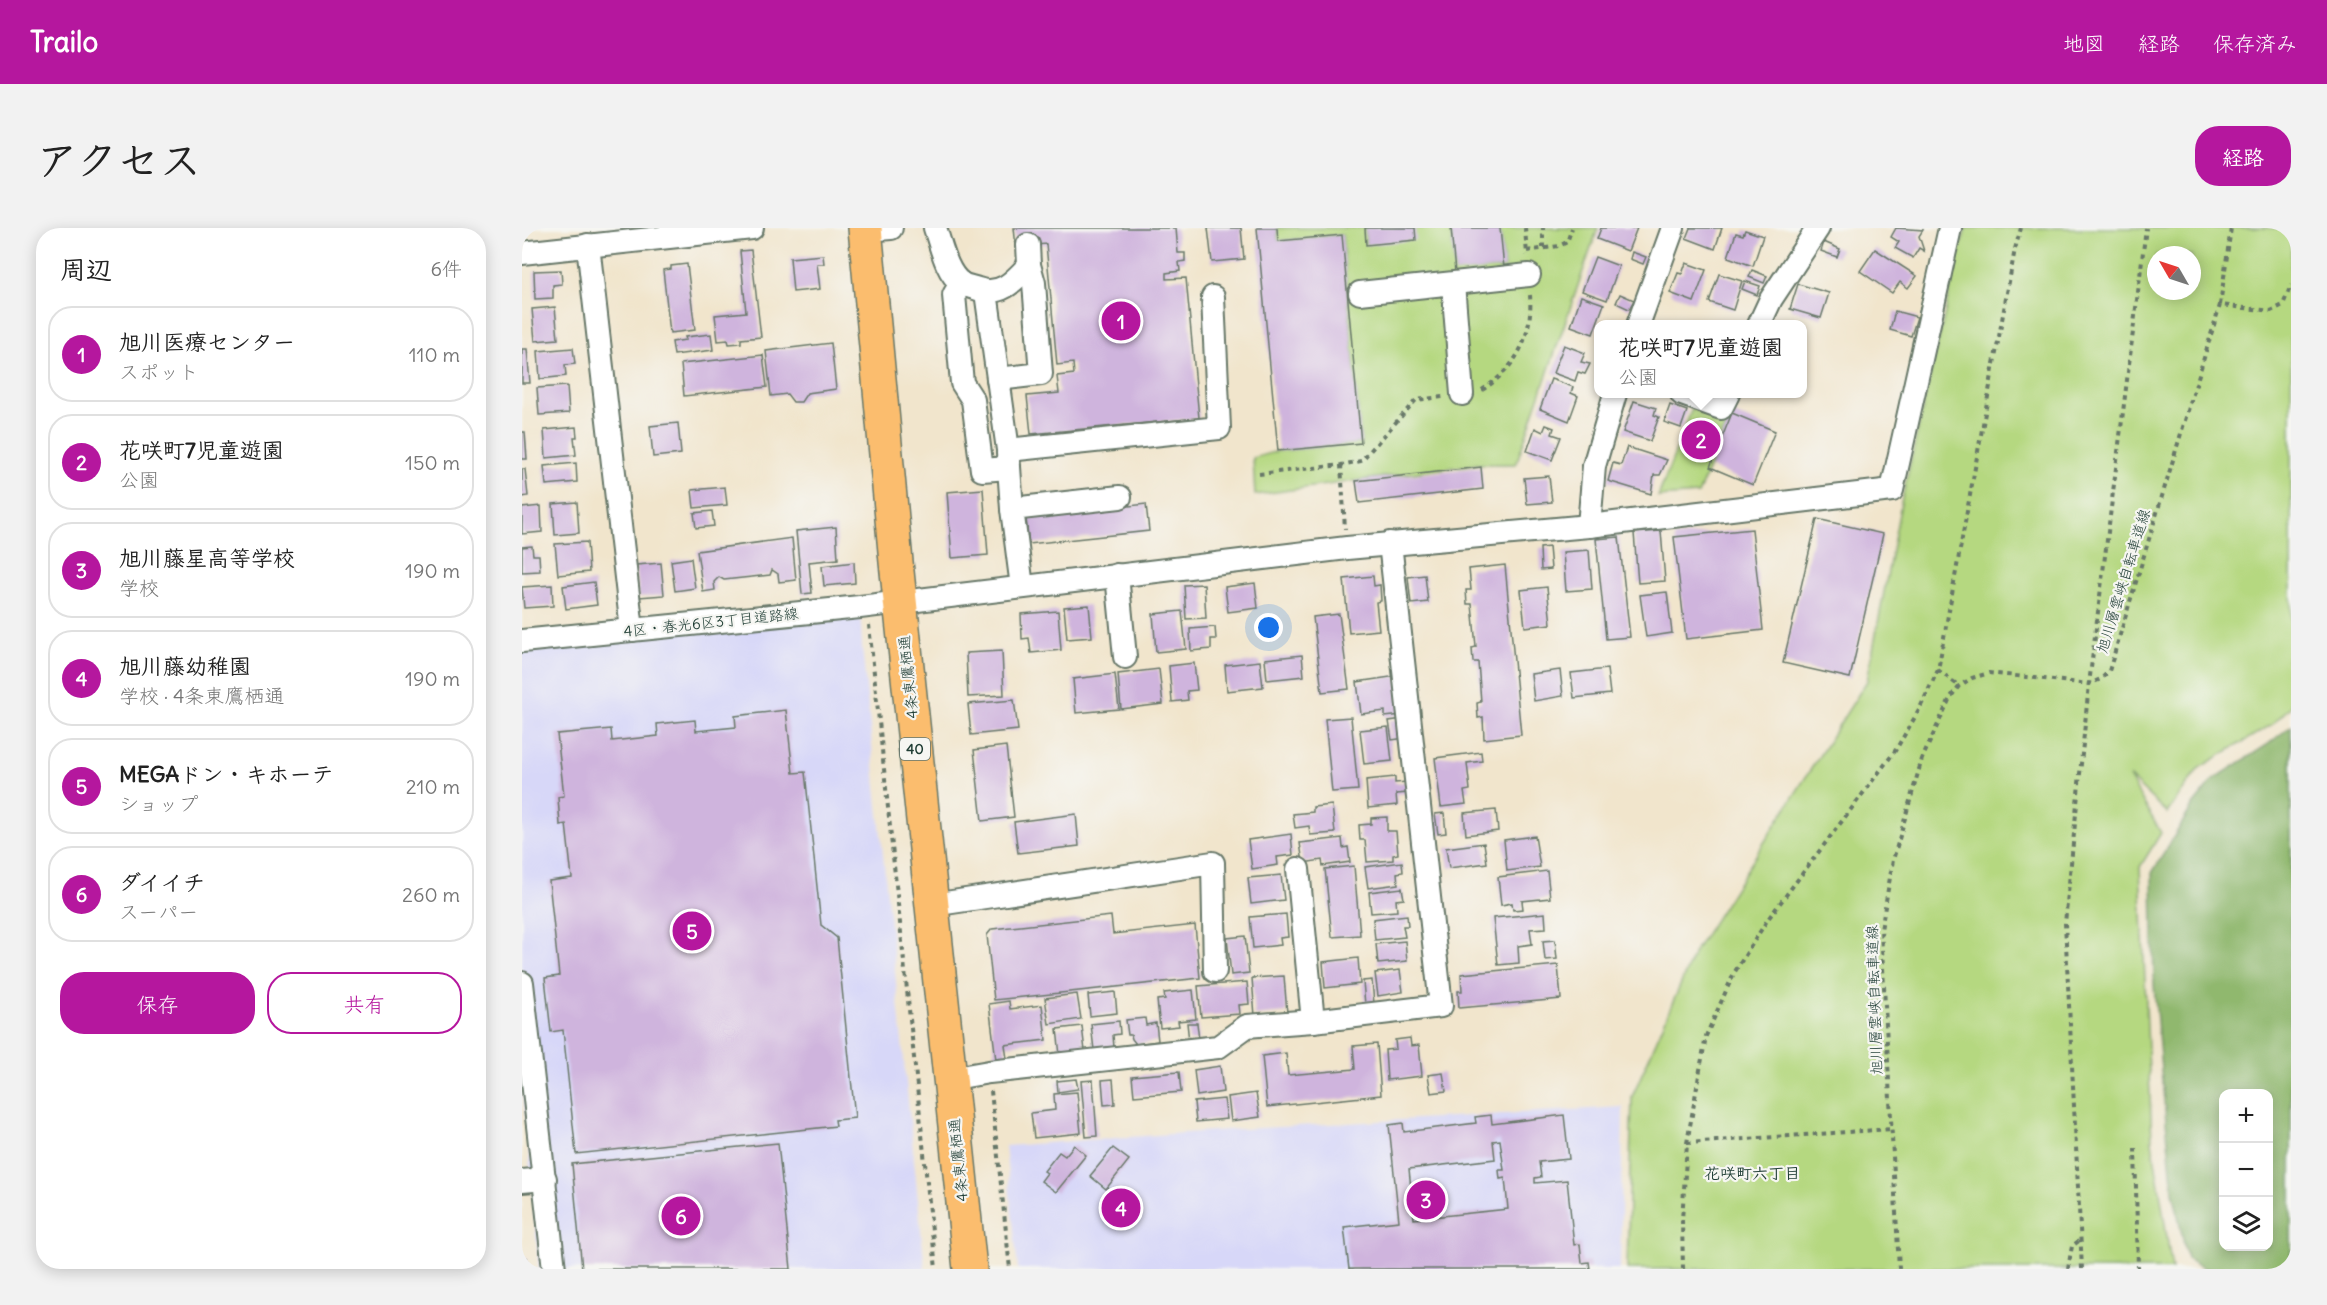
<!DOCTYPE html>
<html lang="ja">
<head>
<meta charset="utf-8">
<style>
	:root { --surface:#fff; --page:#f2f2f2; --text:#222; --muted:#767676; --line:#e0e0e0; --accent:#b5179e }
	body { margin:0; font-family:Delius,"Klee One",sans-serif; background:var(--page); color:var(--text) }
	.controls { position:absolute; right:18px; bottom:18px; display:grid; overflow:hidden; border-radius:12px; box-shadow:0 3px 15px #0003 }
	.controls button { width:54px; height:54px; display:grid; place-items:center; padding:0; border:0; border-bottom:2px solid var(--line); background:var(--surface); color:var(--text); font:30px sans-serif }
	.compass { position:absolute; left:1625px; top:18px; width:54px; height:54px; border-radius:50%; background:var(--surface); box-shadow:0 3px 15px #0003; rotate:309deg }
	.you { position:absolute; left:747px; top:400px; width:21px; height:21px; margin:-15px; border:4px solid #fff; border-radius:50%; background:#1a73e8; box-shadow:0 0 0 9px #1a73e833 }
	.badge { display:grid; place-items:center; width:39px; height:39px; border-radius:50%; background:var(--accent); color:#fff; font-size:20px; font-weight:700 }
	.pin { position:absolute; translate:-50% -50%; border:3px solid #fff; box-shadow:0 2px 6px #0006 }
	.popup { position:absolute; left:1072px; top:92px; width:213px; height:78px; box-sizing:border-box; display:grid; place-content:center; border-radius:12px; background:var(--surface); filter:drop-shadow(0 2px 4px #0005); font-size:20px; white-space:nowrap; color:var(--muted) }
	.popup b { font-size:22px; color:var(--text) }
	.popup::after { content:''; position:absolute; left:50%; top:100%; margin-left:-12px; border:12px solid transparent; border-top-color:var(--surface) }
	.list { margin:0; padding:0; list-style:none }
	h2 { display:flex; justify-content:space-between; align-items:center; height:78px; margin:0; padding:0 24px; font-size:26px }
	h2 small { font-size:20px; font-weight:400; color:var(--muted) }
	.list li { display:grid; grid-template-columns:39px 1fr auto; gap:18px; align-items:center; box-sizing:border-box; height:96px; margin:0 12px 12px; padding:0 12px; border:2px solid var(--line); border-radius:24px }
	.list b { display:block; font-size:22px; white-space:nowrap }
	.list p { margin:0; font-size:20px; white-space:nowrap; color:var(--muted) }
	.list em { font-size:20px; font-style:normal; color:var(--muted) }
	.actions { display:flex; gap:12px; padding:18px 24px }
	.actions a { flex:1; padding:14px 0; border:2px solid var(--accent); border-radius:24px; text-align:center; font-size:21px; color:var(--accent) }
	.actions .main { background:var(--accent); color:#fff }
	.icon { flex:none; width:33px; height:33px; fill:none; stroke:currentColor; stroke-width:2; stroke-linecap:round; stroke-linejoin:round }
	.map { position:relative; flex:none; width:1769px; height:1041px; overflow:hidden; border-radius:24px }
	header { display:flex; align-items:center; gap:36px; box-sizing:border-box; height:84px; padding:0 30px; background:var(--accent); color:#fff }
	header strong { font-size:28px }
	nav { display:flex; gap:33px; margin-inline-start:auto; font-size:21px }
	.intro { display:flex; align-items:center; justify-content:space-between; box-sizing:border-box; height:144px; padding:0 36px }
	h1 { margin:0; font-size:42px }
	.button { padding:15px 27px; border-radius:24px; background:var(--accent); color:#fff; font-size:21px; font-weight:700 }
	main { display:flex; gap:36px; padding:0 36px }
	aside { flex:1; background:var(--surface); border-radius:24px; box-shadow:0 3px 15px #0003 }
	.map>svg:first-child { display:block }
	.built { fill:#d7d7f8 }
	.green { fill:#b5d880; stroke:#6a8a5a; stroke-width:1.5; fill-rule:evenodd }
	.forest { fill:#90b86e; stroke:#587a51; stroke-width:1.5; fill-rule:evenodd }
	.building { fill:#cfb4dd; fill-rule:evenodd }
	.lines { fill:none; stroke-linecap:round; stroke-linejoin:round }
	.minor-casing { stroke:#687869; stroke-width:26 }
	.highway-casing { stroke:#687869; stroke-width:36 }
	.path { stroke:#687869; stroke-width:4; stroke-dasharray:4.5 4.5; stroke-linecap:butt }
	.minor { stroke:#fff; stroke-width:22 }
	.highway { stroke:#fbbd6e; stroke-width:33 }
	.labels { text-anchor:middle; dominant-baseline:central; stroke-width:4.5; stroke-linejoin:round; paint-order:stroke }
	.shield { fill:#f6f6f2; stroke:#60746d; stroke-width:1.5 }
	.shield-label { font-size:14px; font-weight:bold; fill:#1f3d34 }
	.street-label { font-size:15px; fill:#1f3d34; stroke:#f6f6f2 }
	.neighbourhood-label { font-size:16px; font-weight:bold; fill:#1f3d34; stroke:#f6f6f2 }
</style>
</head>
<body>
<header>
<strong>Trailo</strong>
<nav><a>地図</a><a>経路</a><a>保存済み</a></nav>
</header>
<div class="intro"><h1>アクセス</h1><a class="button">経路</a></div>
<main>
<aside>
<h2>周辺<small>6件</small></h2>
<ul class="list">
<li><span class="badge">1</span><div><b>旭川医療センター</b><p>スポット</p></div><em>110 m</em></li>
<li><span class="badge">2</span><div><b>花咲町7児童遊園</b><p>公園</p></div><em>150 m</em></li>
<li><span class="badge">3</span><div><b>旭川藤星高等学校</b><p>学校</p></div><em>190 m</em></li>
<li><span class="badge">4</span><div><b>旭川藤幼稚園</b><p>学校 · 4条東鷹栖通</p></div><em>190 m</em></li>
<li><span class="badge">5</span><div><b>MEGAドン・キホーテ</b><p>ショップ</p></div><em>210 m</em></li>
<li><span class="badge">6</span><div><b>ダイイチ</b><p>スーパー</p></div><em>260 m</em></li>
</ul>
<div class="actions"><a class="main">保存</a><a>共有</a></div>
</aside>
<div class="map">
<svg width="1769" height="1041" viewBox="0 0 1769 1041">
	<rect width="100%" height="100%" fill="#f6f6f2"/>
	<filter id="ink" filterUnits="userSpaceOnUse"><feTurbulence type="fractalNoise" baseFrequency=".0167" numOctaves="2"/><feDisplacementMap in="SourceGraphic" scale="12" xChannelSelector="R" yChannelSelector="G"/><feConvolveMatrix kernelMatrix="1 2 1 2 8 2 1 2 1" color-interpolation-filters="sRGB"/></filter>
	<filter id="wash" filterUnits="userSpaceOnUse"><feTurbulence type="fractalNoise" baseFrequency=".008" numOctaves="4" result="noise"/><feDisplacementMap in="SourceGraphic" scale="24" xChannelSelector="R" yChannelSelector="G"/><feGaussianBlur stdDeviation="1.35" result="paint"/><feColorMatrix in="noise" values="0 0 0 0 0 0 0 0 0 0 0 0 0 0 0 0 0 1.4 0 .05"/><feComposite in="paint" operator="in"/></filter>
	<g filter="url(#wash)">
		<rect width="100%" height="100%" fill="#f1e5cc"/>
		<!-- built -->
		<g class="built">
			<path d="M338 379 340 419 403 1041H17L0 849V413Z"/>
			<path d="M1101 879 1098 1041H496L483 918 705 902Z"/>
		</g>
		<!-- green -->
		<g class="green">
			<path d="M755 0H843L844 16 893 0H929L933 44 982 40 978 0H1076L994 236H955L733 267 731 230 756 223 839 215 820 7 756 13Z"/>
			<path d="M1444 0H1769V424L1766 432 1769 437V478L1751 496 1677 540 1645 585 1607 549 1639 605 1618 639 1630 913 1650 1041H1105L1110 869 1173 723 1345 453 1379 275 1435 32ZM1634 27H1670V63H1634Z"/>
			<path d="M1174 170 1210 185 1176 266 1136 269Z"/>
		</g>
		<!-- forest -->
		<path class="forest" d="M1769 498V1041H1683L1665 1031 1651 963 1640 853 1632 757 1630 645 1671 577 1692 551 1745 517ZM1702 866H1746V1018H1702Z"/>
		<g id="blocks">
			<!-- building -->
			<g class="building">
				<path d="M492 0H654L656 25H663V33L657 34 658 43 644 45V51L664 50 677 190 509 206 505 168 537 165 535 148 552 146 551 135 535 137 524 16 494 19Z"/>
				<path d="M686 0H719L722 31 690 34Z"/>
				<path d="M735 0H755L756 13 820 7 839 215 756 223Z"/>
				<path d="M843 0H893L894 12 844 17Z"/>
				<path d="M929 0H978L982 40 933 45Z"/>
				<path d="M1079 0H1115L1106 23 1075 11Z"/>
				<path d="M1168 0H1200L1193 21 1164 10Z"/>
				<path d="M1374 0 1401 2 1397 8 1402 23 1397 20 1391 30 1373 20 1377 14 1369 9Z"/>
				<path d="M1223 2 1241 8 1231 38 1206 29 1214 5 1221 7Z"/>
				<path d="M1302 14 1318 21 1315 29 1299 23Z"/>
				<path d="M1353 21 1395 48 1386 60 1378 54 1370 65 1338 43Z"/>
				<path d="M229 22 239 109 219 111V115L207 116 206 112 196 113 193 87 224 84 218 23Z"/>
				<path d="M1110 24 1124 29 1121 36 1108 31Z"/>
				<path d="M301 27 302 36H295L298 61 271 64 268 30Z"/>
				<path d="M1073 29 1097 38 1085 72 1060 63Z"/>
				<path d="M1164 35 1184 42 1172 74 1148 65 1156 45 1160 46Z"/>
				<path d="M165 36 173 102 148 105 141 42 149 41V38Z"/>
				<path d="M39 42 40 56 31 57V70L13 71 12 43Z"/>
				<path d="M1230 42 1245 48 1242 55 1227 49Z"/>
				<path d="M1197 46 1220 53 1211 82 1187 74Z"/>
				<path d="M1223 53 1238 58 1235 67 1220 61Z"/>
				<path d="M1276 56 1307 65 1299 90 1268 81Z"/>
				<path d="M1098 66 1112 72 1107 81 1094 75Z"/>
				<path d="M1059 68 1082 76 1071 106 1049 98Z"/>
				<path d="M33 79 36 111 13 113 10 81Z"/>
				<path d="M1373 83 1395 89 1389 108 1368 102Z"/>
				<path d="M189 106 191 122 152 127 150 114 164 112 163 109Z"/>
				<path d="M309 115 314 161 285 165 279 174H271L265 166 249 168 244 123Z"/>
				<path d="M1042 117 1063 125 1059 134 1068 136 1063 146 1056 144 1053 153 1031 145Z"/>
				<path d="M51 120 53 136 43 137 44 148 18 151 16 123Z"/>
				<path d="M0 121H5L8 155H0Z"/>
				<path d="M241 127 245 159 162 168 159 136Z"/>
				<path d="M1029 151 1051 159 1049 165 1056 168 1047 193 1018 181Z"/>
				<path d="M45 158 47 185 17 187 15 160Z"/>
				<path d="M1112 173 1134 180 1132 187 1137 189 1128 213 1101 204Z"/>
				<path d="M1148 177 1165 183 1159 200 1142 194Z"/>
				<path d="M1210 185 1253 203 1231 257 1188 239Z"/>
				<path d="M156 195 159 226 131 229 128 198Z"/>
				<path d="M1024 197 1032 200 1030 206 1039 209 1030 232 1005 223 1013 200 1021 204Z"/>
				<path d="M54 199 55 209H52L54 227 24 230 22 202Z"/>
				<path d="M0 204H3L5 231H0Z"/>
				<path d="M1105 219 1145 232 1138 247H1132L1129 266 1086 253 1091 235 1099 237Z"/>
				<path d="M54 235 55 254 24 257 22 238Z"/>
				<path d="M959 239 961 261 837 275 834 253Z"/>
				<path d="M0 241H3L6 268 0 269Z"/>
				<path d="M1027 248 1030 274 1005 276 1002 250Z"/>
				<path d="M203 259 205 277 172 280 170 262Z"/>
				<path d="M461 261 466 327 430 330 425 264Z"/>
				<path d="M55 274 57 305 33 307 31 276Z"/>
				<path d="M624 276 627 303 507 316 504 290Z"/>
				<path d="M19 278 20 304 0 306V280Z"/>
				<path d="M190 283 192 298 174 300 172 285Z"/>
				<path d="M1295 291 1361 306 1328 450 1261 435Z"/>
				<path d="M314 299 316 331 287 334 290 365 280 366 274 303Z"/>
				<path d="M1230 301 1241 402 1164 411 1152 309Z"/>
				<path d="M1139 303 1143 353 1116 355 1112 305Z"/>
				<path d="M1097 309 1108 409 1084 411 1074 311Z"/>
				<path d="M270 310 274 352 257 354 256 346 250 342 248 347 202 352 197 349 192 354 193 362 181 364 175 323Z"/>
				<path d="M65 314 67 344 36 347 33 316Z"/>
				<path d="M10 318 11 327H17L18 343 0 344V319Z"/>
				<path d="M1027 319 1029 341 1019 342 1018 320Z"/>
				<path d="M1067 322 1070 361 1044 363 1041 324Z"/>
				<path d="M169 330 173 360 153 363 149 333Z"/>
				<path d="M332 334 333 355 302 358 300 338Z"/>
				<path d="M139 335 142 367 117 369 114 337Z"/>
				<path d="M983 337 999 507 962 511 961 489 956 490 955 475 959 474 956 434H951L950 420 954 419 950 376H945L944 362H949L947 341Z"/>
				<path d="M903 347 906 374 889 376 886 349Z"/>
				<path d="M851 348 852 358 858 357 859 373 854 374 857 402 827 405 822 351Z"/>
				<path d="M72 354 75 377 44 381 41 358Z"/>
				<path d="M733 355 736 380 706 384 703 359Z"/>
				<path d="M682 356 684 390 664 391 662 357Z"/>
				<path d="M30 357 31 378 2 380 0 359Z"/>
				<path d="M1025 359 1029 396 1003 399 999 362Z"/>
				<path d="M1145 364 1150 405 1124 409 1118 367Z"/>
				<path d="M567 377 570 409 545 411 542 379Z"/>
				<path d="M536 383 539 422 509 425 507 410 500 411 499 386Z"/>
				<path d="M660 383 664 421 634 424 631 386Z"/>
				<path d="M817 386 827 461 800 464 791 389Z"/>
				<path d="M693 399 694 411H689V421L669 423 668 401Z"/>
				<path d="M480 423 482 467 446 469 444 425Z"/>
				<path d="M780 427 782 448 745 452 743 431Z"/>
				<path d="M738 433 741 459 705 463 703 437Z"/>
				<path d="M672 435 675 462 665 463 666 472 650 474 647 438Z"/>
				<path d="M637 441 641 476 599 481 596 446Z"/>
				<path d="M1085 441 1088 466 1052 470 1049 445Z"/>
				<path d="M1038 442 1041 468 1012 473 1009 446Z"/>
				<path d="M593 446 597 481 554 485 551 451Z"/>
				<path d="M875 448 880 487 863 489V483L839 486 835 454Z"/>
				<path d="M492 472 496 502 449 507 446 476Z"/>
				<path d="M264 482 271 545 283 544 299 697 315 710 333 890 313 892 314 898 54 926 41 802 29 804 23 750 37 748 27 653 50 650 44 596 38 597 36 569 42 568 35 506 89 501 90 513 136 508 135 496 173 492 174 503 214 499 213 488Z"/>
				<path d="M829 489 836 562 810 564 803 491Z"/>
				<path d="M881 491 883 510 870 512 867 493Z"/>
				<path d="M866 499 870 533 842 536 838 502Z"/>
				<path d="M484 518 492 589 460 593 452 522Z"/>
				<path d="M959 524 960 533 945 535 948 562 942 563 944 576 919 579 913 530Z"/>
				<path d="M873 549V555L885 554 886 565 874 566 875 577 846 580 844 552Z"/>
				<path d="M810 577 813 605 788 607 787 598 773 600 771 586 791 584V579Z"/>
				<path d="M974 582 976 603 944 607 942 585Z"/>
				<path d="M922 585 924 605 916 606 913 586Z"/>
				<path d="M554 586 557 618 496 625 492 594Z"/>
				<path d="M865 589V603H874L876 626 871 627V632L845 634 843 612H838L837 597 849 596V590Z"/>
				<path d="M769 606 771 627 755 629 756 637 730 641 726 612Z"/>
				<path d="M1013 608 1018 639 985 643 982 612Z"/>
				<path d="M820 610 821 620 826 619 828 634 801 638 800 632 781 635 778 615Z"/>
				<path d="M962 615 965 635 927 640 924 620Z"/>
				<path d="M880 634 881 644 875 645 876 656 846 660 843 639Z"/>
				<path d="M832 638 838 707 810 709 803 641Z"/>
				<path d="M1025 643 1028 670 1000 673 1001 681 991 682 990 675 979 677 976 649Z"/>
				<path d="M759 647 762 672 729 676 726 650Z"/>
				<path d="M880 660 882 671 874 672 875 683 849 685 847 664Z"/>
				<path d="M1023 685 1024 700 1008 701 1010 716 996 718 997 735 976 737 971 690Z"/>
				<path d="M764 686 766 709 758 710 759 717 731 720 728 689Z"/>
				<path d="M885 687 886 698H881L883 709 853 712 851 691Z"/>
				<path d="M589 688 591 706 673 697 678 750 472 772 465 707 470 701Z"/>
				<path d="M723 708 727 745 709 747 705 710Z"/>
				<path d="M1033 712 1035 731 1023 732 1021 713Z"/>
				<path d="M883 713 885 733 856 736 854 716Z"/>
				<path d="M836 730 838 756 803 760 801 734Z"/>
				<path d="M1036 737 1039 771 937 780 936 763H940L939 746Z"/>
				<path d="M878 742 881 764 856 768 853 745Z"/>
				<path d="M762 748 765 785 733 788 730 750Z"/>
				<path d="M850 752 852 776 843 777 841 753Z"/>
				<path d="M725 754 727 776 717 777 718 786 679 789 676 758Z"/>
				<path d="M671 762 674 791 656 793 657 798 638 800 635 772 643 771 642 765Z"/>
				<path d="M593 764 595 785 568 788 566 767Z"/>
				<path d="M555 766 559 791 527 796 523 770Z"/>
				<path d="M487 773 488 781 520 777 524 812 483 817 485 831 474 832 467 776Z"/>
				<path d="M623 790 624 797 634 795 636 813 614 816 610 811 609 807H606L604 792Z"/>
				<path d="M597 793 598 806 591 807 592 820 572 822 569 796Z"/>
				<path d="M665 795H675L677 812 667 813Z"/>
				<path d="M560 798 563 823 538 827 535 801Z"/>
				<path d="M888 810 889 818 897 817 900 848 865 852 863 822 874 821 873 812Z"/>
				<path d="M855 816 859 867 745 879 740 828 764 825 766 847 833 841 831 818Z"/>
				<path d="M698 838 701 864 675 868 672 842Z"/>
				<path d="M657 844 659 864 612 868 610 848Z"/>
				<path d="M921 845 924 863 909 865 906 847Z"/>
				<path d="M554 851 556 861 536 864 535 853Z"/>
				<path d="M591 851 593 876 582 877 580 852Z"/>
				<path d="M571 852 575 908 564 909 559 853Z"/>
				<path d="M555 864 559 905 512 910 509 885 533 882 532 866Z"/>
				<path d="M734 865 738 889 709 893 706 869Z"/>
				<path d="M702 871 705 891 674 894 672 874Z"/>
				<path d="M969 887 970 896 1042 887 1047 931 1017 934 1019 949 1013 950V955L1045 952 1052 1017 1058 1016 1060 1035 1067 1034 1068 1041H827L822 999 877 993 867 897 881 895 882 904 954 895 953 889ZM978 912 982 942H977L978 951 983 950 986 981 892 991 887 941 973 931 971 913Z"/>
				<path d="M256 915 269 1041H60L50 936Z"/>
				<path d="M552 917 564 927 534 964 519 953 525 945 522 943 537 924 543 928Z"/>
				<path d="M591 920 607 932 584 961 568 948Z"/>
				<path d="M5 1030 6 1041H0V1031Z"/>
			</g>
		</g>
	</g>
	<g filter="url(#ink)">
		<use href="#blocks" fill-opacity="0" stroke="#687869" stroke-width="1.5"/>
		<g class="lines">
			<!-- minor casing -->
			<g class="minor-casing">
				<g id="minor">
					<path d="M413 0C419 17 424 44 439 55 443 58 451 59 456 61 479 69 493 52 507 37L506 17"/>
					<path d="M344 2 369 0"/>
					<path d="M66 17 110 402"/>
					<path d="M0 25 230 0"/>
					<path d="M439 55 432 67 440 155 451 172 460 242 487 240"/>
					<path d="M931 56 940 166"/>
					<path d="M464 64 486 222 697 200 691 69"/>
					<path d="M838 65 1007 47"/>
					<path d="M1116 97 1151 0"/>
					<path d="M1237 97 1249 71 1296 0"/>
					<path d="M476 151 519 146 512 55 507 37"/>
					<path d="M1160 166 1199 180 1206 166"/>
					<path d="M486 225 490 281"/>
					<path d="M1067 298 1072 238 1093 166"/>
					<path d="M595 347 603 429"/>
					<path d="M500 359 490 281 598 269"/>
					<path d="M0 413 338 379 825 320 1067 298 1370 262 1428 0"/>
					<path d="M776 641 791 793"/>
					<path d="M410 677 691 635 693 743"/>
					<path d="M0 755 32 1041"/>
					<path d="M427 851 467 844 696 819 725 798 791 793 919 778 868 315"/>
					<path d="M0 953 23 951"/>
				</g>
			</g>
			<!-- highway casing -->
			<g class="highway-casing">
				<path id="highway" d="M343 0 374 334 448 1041"/>
			</g>
			<!-- path -->
			<g class="path">
				<path d="M1003 0 1005 27"/>
				<path d="M1021 20V0"/>
				<path d="M1005 23 1037 18 1045 14 1050 0"/>
				<path d="M1698 77 1709 0"/>
				<path d="M960 162C995 140 1011 107 1008 67"/>
				<path d="M819 237 823 301"/>
				<path d="M737 246 819 237 839 233 894 172 921 169"/>
				<path d="M347 397 414 1041"/>
				<path d="M1416 442 1437 458"/>
				<path d="M469 863 488 1041"/>
				<path d="M1165 915 1369 901"/>
				<path d="M1613 920 1616 1041"/>
				<path d="M1161 1041 1160 992 1165 915 1184 808 1212 745 1246 691 1373 523 1396 484 1416 442 1493 21 1499 0"/>
				<path d="M1377 1041 1359 702 1371 632 1400 531 1428 470 1437 458 1450 450 1467 445 1567 456 1579 451 1587 443 1698 77 1749 83 1761 77 1769 57"/>
				<path d="M1546 1041 1550 1018 1558 1012"/>
				<path d="M1560 1041 1543 695 1567 456 1624 0"/>
			</g>
			<!-- minor -->
			<use href="#minor" class="minor"/>
			<!-- highway -->
			<use href="#highway" class="highway"/>
		</g>
	</g>
	<g class="labels">
		<!-- shield labels -->
		<rect class="shield" x="378" y="510" width="30" height="22" rx="4.5"/>
		<g class="shield-label">
			<text x="393" y="521">40</text>
		</g>
		<!-- street labels -->
		<g class="street-label">
			<text transform="translate(1601 353) rotate(-73)">旭川層雲峡自転車道線</text>
			<text transform="translate(189 394) rotate(-6)">4区・春光6区3丁目道路線</text>
			<text transform="translate(386 449) rotate(-96)">4条東鷹栖通</text>
			<text transform="translate(1352 772) rotate(-92)">旭川層雲峡自転車道線</text>
			<text transform="translate(436 932) rotate(-96)">4条東鷹栖通</text>
		</g>
		<!-- neighbourhood labels -->
		<g class="neighbourhood-label">
			<text x="1230" y="945">花咲町六丁目</text>
		</g>
	</g>
</svg>
<div class="controls">
<button>+</button>
<button>−</button>
<button><svg class="icon" aria-label="layers" viewBox="0 0 24 24"><path d="M12 4l9 5-9 5-9-5zM3 14l9 5 9-5"/></svg></button>
</div>
<svg class="compass" viewBox="-18 -18 36 36"><path d="M0-13l5 13h-10z" fill="#e53935"/><path d="M0 13l5-13h-10z" fill="#767676"/></svg>
<div class="you"></div>
<div class="pin badge" style="left:599px;top:93px">1</div>
<div class="pin badge" style="left:1179px;top:212px">2</div>
<div class="popup"><b>花咲町7児童遊園</b>公園</div>
<div class="pin badge" style="left:904px;top:972px">3</div>
<div class="pin badge" style="left:599px;top:980px">4</div>
<div class="pin badge" style="left:170px;top:703px">5</div>
<div class="pin badge" style="left:159px;top:988px">6</div>
</div>
</main>
</body>
</html>
